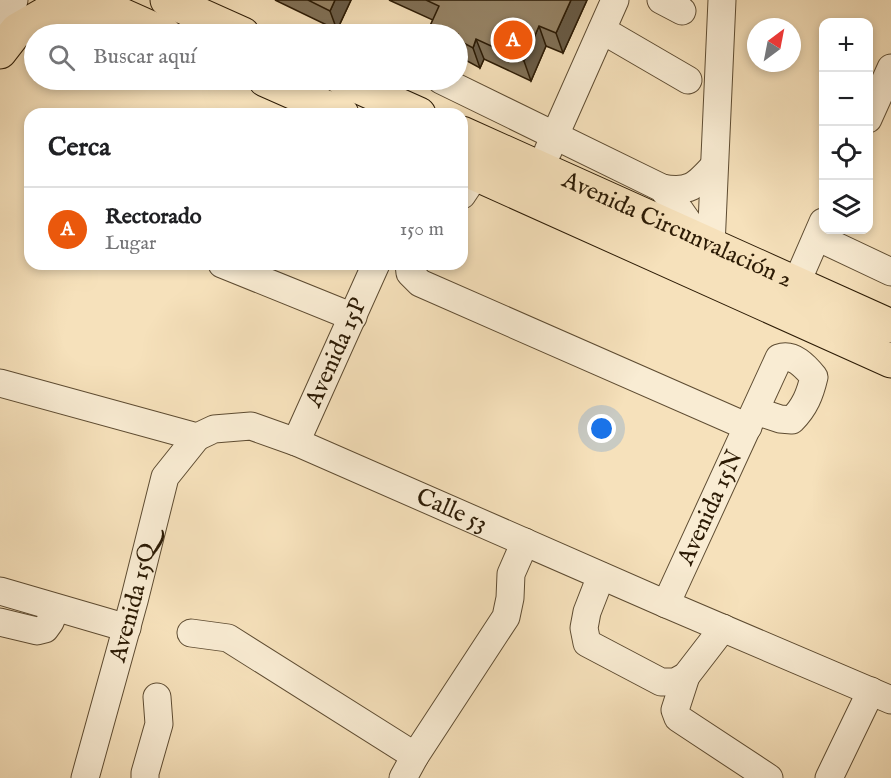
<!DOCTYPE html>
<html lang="es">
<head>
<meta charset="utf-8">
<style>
	:root { --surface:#fff; --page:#f6f6f6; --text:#202124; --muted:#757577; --line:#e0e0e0; --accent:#ea580c }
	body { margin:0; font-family:"IM FELL English",serif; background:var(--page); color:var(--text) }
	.controls { position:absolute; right:18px; top:18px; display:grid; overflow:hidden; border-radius:12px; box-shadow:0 3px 9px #0003 }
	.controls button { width:54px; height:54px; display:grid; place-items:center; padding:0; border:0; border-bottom:2px solid var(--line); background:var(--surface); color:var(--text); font:30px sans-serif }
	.compass { position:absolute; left:747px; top:18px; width:54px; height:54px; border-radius:50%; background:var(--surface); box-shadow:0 3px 9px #0003; rotate:32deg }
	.you { position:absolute; left:602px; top:429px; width:21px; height:21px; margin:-15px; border:4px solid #fff; border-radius:50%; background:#1a73e8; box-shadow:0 0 0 9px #1a73e833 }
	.badge { display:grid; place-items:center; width:39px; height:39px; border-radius:50%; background:var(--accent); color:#fff; font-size:20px; font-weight:700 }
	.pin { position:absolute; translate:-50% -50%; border:3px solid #fff; box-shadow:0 2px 6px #0006 }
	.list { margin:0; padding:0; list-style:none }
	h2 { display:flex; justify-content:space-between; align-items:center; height:78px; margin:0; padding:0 24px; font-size:26px }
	h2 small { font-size:20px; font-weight:400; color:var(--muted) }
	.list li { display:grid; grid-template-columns:39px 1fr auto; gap:18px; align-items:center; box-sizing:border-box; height:84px; padding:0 24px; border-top:2px solid var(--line) }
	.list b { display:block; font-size:22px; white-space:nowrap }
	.list p { margin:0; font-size:20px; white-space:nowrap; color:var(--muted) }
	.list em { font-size:20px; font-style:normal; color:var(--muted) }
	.icon { flex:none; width:33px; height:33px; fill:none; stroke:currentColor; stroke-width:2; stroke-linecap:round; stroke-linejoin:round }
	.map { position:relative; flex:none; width:891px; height:778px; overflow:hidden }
	.search { position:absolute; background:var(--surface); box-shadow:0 3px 9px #0003; left:24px; top:24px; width:444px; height:66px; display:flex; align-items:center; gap:15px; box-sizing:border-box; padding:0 21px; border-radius:33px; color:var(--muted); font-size:22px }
	.panel { position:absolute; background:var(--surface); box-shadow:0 3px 9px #0003; left:24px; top:108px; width:444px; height:162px; border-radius:18px }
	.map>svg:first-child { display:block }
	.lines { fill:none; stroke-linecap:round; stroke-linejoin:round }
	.minor-casing { stroke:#5e4c32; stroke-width:29 }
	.major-casing { stroke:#2c1b05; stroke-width:35 }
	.minor { stroke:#f9ecd3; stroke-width:27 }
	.major { stroke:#f6e1bb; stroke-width:33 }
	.wall { fill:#807056; stroke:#2c1b05; stroke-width:1.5 }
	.shaded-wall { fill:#685b46; stroke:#2c1b05; stroke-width:1.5 }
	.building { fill:#958264; stroke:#2c1b05; stroke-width:1.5 }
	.labels { text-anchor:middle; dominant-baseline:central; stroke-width:4.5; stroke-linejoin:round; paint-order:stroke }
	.street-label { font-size:24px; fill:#2c1b05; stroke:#f9ecd3 }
</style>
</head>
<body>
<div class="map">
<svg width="891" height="778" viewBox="0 0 891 778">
	<rect width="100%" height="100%" fill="#f6e1bb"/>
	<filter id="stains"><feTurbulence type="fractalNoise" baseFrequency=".00333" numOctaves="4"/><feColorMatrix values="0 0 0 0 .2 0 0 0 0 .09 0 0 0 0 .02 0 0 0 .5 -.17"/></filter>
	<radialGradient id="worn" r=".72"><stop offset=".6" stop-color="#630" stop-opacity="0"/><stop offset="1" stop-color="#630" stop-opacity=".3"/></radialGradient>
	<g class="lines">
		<!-- minor casing -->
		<g class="minor-casing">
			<g id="minor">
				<path d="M661 0 682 11"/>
				<path d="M602 30 688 80"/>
				<path d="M0 48 14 0"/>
				<path d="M441 80 662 188 681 212 702 242"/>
				<path d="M868 119 891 68"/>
				<path d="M548 151 615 0"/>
				<path d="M662 188C689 193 696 186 714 166"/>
				<path d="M462 195 476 174"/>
				<path d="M817 237 891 272"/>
				<path d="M711 246 722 0"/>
				<path d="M222 264 353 317"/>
				<path d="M409 264 410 273 420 283 748 427"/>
				<path d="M796 284 823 222"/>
				<path id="s1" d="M0 383 197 437 214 429 251 426 296 442 666 604 891 700"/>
				<path id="s2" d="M296 442 376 264"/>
				<path d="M601 576 587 612 584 628 587 643 661 682H675L686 676 723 628"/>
				<path d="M0 591 127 628"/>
				<path id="s3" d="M666 604 779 358C793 353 805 366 814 377 810 394 805 407 792 420L780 419 756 411"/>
				<path d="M0 622 37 631 45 629 50 622 56 608"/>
				<path d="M191 633 228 638 415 756"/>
				<path d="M686 676 675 710 678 718 769 778"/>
				<path id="s4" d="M85 778 134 601 165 477 197 437"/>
				<path d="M145 778V773L159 724 157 697"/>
				<path d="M403 778 415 756 506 617 510 598 511 574 525 542"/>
				<path d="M829 778 871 691"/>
			</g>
		</g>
		<!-- major casing -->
		<g class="major-casing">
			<g id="major">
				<path d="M167 0 243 34"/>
				<path d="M93 2 165 34"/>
				<path d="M0 52 17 30 45 14 79 8 113 11"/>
				<path d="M265 80 342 114"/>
				<path d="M343 80 419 114"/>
				<path id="s5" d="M462 133 891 326"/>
				<path d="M462 168 891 361"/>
			</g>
		</g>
		<!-- minor -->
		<use href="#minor" class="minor"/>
		<!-- major -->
		<use href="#major" class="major"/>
	</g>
	<!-- wall -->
	<g class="wall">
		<path d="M275 0H351L337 30Z"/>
		<path d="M389 0H587L563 53 546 46 531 81 484 59 480 68 458 56V34H433L430 26 433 20Z"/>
	</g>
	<!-- shaded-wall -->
	<g class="shaded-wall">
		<path d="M335 0H351L337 30 330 11Z"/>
		<path d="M571 0H587L563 53 556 33Z"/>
		<path d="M539 26 546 46 531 81 524 61Z"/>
		<path d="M476 39 484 59 480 68 473 48Z"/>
	</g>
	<!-- building -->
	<g class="building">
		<path d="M308 0H335L330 11Z"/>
		<path d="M426 0H571L556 33 539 26 524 61 476 39 473 48 458 40V34H446L430 26 439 6Z"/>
	</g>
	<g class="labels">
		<!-- street labels -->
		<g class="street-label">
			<text stroke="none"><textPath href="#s5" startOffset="236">Avenida Circunvalación 2</textPath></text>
			<text stroke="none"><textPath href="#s2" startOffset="98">Avenida 15P</textPath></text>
			<text stroke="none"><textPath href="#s3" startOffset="106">Avenida 15N</textPath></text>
			<text stroke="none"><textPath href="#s1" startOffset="478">Calle 53</textPath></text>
			<text stroke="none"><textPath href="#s4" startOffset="182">Avenida 15Q</textPath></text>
		</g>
	</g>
	<rect width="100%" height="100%" filter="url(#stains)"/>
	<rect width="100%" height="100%" fill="url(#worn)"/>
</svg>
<div class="controls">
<button>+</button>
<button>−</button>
<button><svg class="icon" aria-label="locate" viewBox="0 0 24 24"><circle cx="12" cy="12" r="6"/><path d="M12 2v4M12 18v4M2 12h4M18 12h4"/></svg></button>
<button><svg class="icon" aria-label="layers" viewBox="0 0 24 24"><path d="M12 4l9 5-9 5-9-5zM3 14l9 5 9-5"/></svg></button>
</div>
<svg class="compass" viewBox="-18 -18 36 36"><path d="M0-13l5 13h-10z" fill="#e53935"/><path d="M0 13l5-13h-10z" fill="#757577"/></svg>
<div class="you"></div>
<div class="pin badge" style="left:513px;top:40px">A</div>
<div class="search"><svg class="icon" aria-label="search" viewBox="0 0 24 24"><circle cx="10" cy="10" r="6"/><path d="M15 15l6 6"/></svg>Buscar aquí</div>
<section class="panel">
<h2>Cerca<small></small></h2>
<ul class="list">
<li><span class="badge">A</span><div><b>Rectorado</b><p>Lugar</p></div><em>150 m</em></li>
</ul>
</section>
</div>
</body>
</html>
